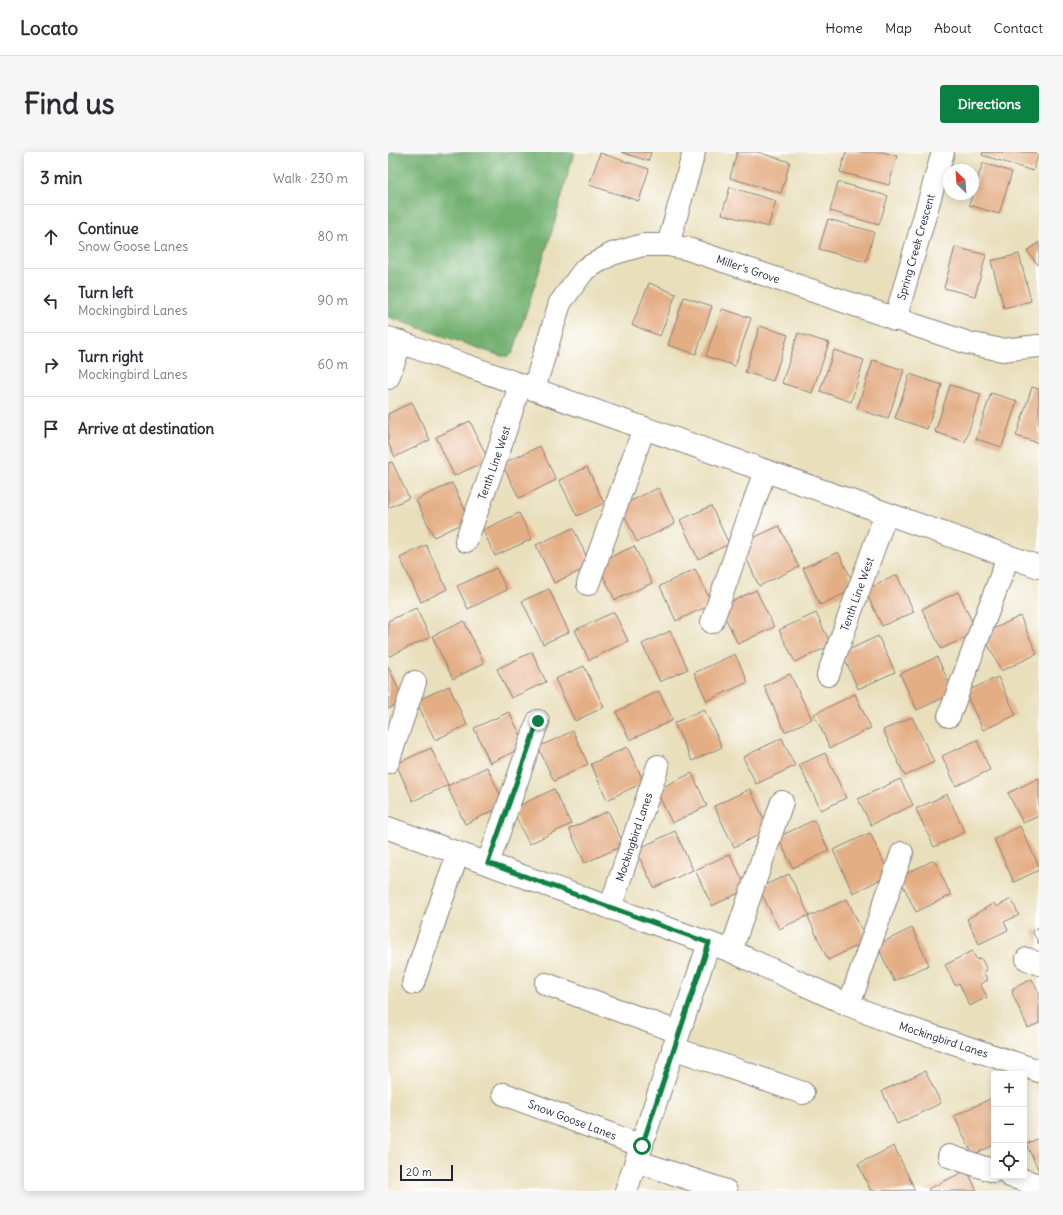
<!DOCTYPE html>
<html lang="en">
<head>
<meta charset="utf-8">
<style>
	:root { --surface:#fff; --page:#f7f7f7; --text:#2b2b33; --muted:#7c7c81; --line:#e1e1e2; --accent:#0b8043 }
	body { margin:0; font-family:Delius,sans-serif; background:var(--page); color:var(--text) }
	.controls { position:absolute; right:12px; bottom:12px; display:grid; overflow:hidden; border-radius:4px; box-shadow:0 2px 10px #0003 }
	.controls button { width:36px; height:36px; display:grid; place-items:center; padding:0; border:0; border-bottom:1px solid var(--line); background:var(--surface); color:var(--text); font:20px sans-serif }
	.compass { position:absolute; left:555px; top:12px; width:36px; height:36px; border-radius:50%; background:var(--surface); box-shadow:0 2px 10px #0003; rotate:335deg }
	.scale { position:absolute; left:12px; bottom:10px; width:53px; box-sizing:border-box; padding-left:4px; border:2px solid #22223b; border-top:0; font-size:11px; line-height:14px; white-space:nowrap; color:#22223b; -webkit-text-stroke:3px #fff; paint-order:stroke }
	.stop { position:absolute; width:12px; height:12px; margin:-9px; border:3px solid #0b8043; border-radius:50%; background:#fff }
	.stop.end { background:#0b8043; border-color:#fff; box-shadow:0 1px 4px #0008 }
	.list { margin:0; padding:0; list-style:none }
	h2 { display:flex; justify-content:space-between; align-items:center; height:52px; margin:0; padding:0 16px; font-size:17px }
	h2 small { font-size:13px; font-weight:400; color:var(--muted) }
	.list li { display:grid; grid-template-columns:26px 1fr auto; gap:12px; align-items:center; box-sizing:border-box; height:64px; padding:0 16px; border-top:1px solid var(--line) }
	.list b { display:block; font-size:15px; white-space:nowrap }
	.list p { margin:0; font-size:13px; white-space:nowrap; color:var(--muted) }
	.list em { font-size:13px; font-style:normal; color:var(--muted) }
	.icon { flex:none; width:22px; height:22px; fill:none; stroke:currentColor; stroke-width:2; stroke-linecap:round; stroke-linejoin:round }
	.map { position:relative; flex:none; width:651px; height:1039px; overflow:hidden; border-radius:4px }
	header { display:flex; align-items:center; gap:24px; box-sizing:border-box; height:56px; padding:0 20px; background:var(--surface); border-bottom:1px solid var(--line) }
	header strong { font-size:19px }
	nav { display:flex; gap:22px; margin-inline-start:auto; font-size:14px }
	.intro { display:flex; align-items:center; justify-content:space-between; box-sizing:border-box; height:96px; padding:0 24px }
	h1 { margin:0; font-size:28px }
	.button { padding:10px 18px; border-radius:4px; background:var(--accent); color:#fff; font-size:14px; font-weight:700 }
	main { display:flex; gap:24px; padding:0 24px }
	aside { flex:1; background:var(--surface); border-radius:4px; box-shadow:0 2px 10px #0003 }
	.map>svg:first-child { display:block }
	.forest { fill:#72b06f; stroke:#4a6955 }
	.building { fill:#e4ae85 }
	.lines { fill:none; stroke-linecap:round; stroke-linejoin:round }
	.minor-casing { stroke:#86807b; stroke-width:24 }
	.minor { stroke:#fff; stroke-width:22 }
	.route { stroke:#0b8043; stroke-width:5 }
	.labels { text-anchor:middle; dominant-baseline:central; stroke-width:3; stroke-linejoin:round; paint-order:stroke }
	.street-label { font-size:11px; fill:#22223b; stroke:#fff }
</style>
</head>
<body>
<header>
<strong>Locato</strong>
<nav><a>Home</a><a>Map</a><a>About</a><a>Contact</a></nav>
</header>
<div class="intro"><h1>Find us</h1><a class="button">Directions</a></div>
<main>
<aside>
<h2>3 min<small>Walk · 230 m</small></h2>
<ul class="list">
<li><svg class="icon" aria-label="ahead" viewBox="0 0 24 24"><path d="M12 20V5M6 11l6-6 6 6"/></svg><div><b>Continue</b><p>Snow Goose Lanes</p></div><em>80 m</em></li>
<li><svg class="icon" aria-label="left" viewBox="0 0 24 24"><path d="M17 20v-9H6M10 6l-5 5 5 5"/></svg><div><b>Turn left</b><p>Mockingbird Lanes</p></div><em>90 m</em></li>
<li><svg class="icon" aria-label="right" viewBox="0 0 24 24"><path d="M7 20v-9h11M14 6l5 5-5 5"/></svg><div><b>Turn right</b><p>Mockingbird Lanes</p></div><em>60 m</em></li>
<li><svg class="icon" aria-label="arrive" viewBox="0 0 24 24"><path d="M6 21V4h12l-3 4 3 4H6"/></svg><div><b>Arrive at destination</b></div></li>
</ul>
</aside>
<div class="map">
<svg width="651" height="1039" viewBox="0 0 651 1039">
	<rect width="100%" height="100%" fill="#fff"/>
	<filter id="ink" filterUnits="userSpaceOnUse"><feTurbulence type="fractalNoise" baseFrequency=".025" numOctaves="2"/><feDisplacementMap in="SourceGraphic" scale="8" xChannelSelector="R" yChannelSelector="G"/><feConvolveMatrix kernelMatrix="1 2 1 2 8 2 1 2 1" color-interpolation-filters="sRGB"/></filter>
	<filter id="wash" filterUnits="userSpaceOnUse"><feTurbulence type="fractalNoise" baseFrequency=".012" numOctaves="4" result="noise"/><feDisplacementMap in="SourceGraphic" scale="16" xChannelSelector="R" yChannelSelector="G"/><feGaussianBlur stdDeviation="0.9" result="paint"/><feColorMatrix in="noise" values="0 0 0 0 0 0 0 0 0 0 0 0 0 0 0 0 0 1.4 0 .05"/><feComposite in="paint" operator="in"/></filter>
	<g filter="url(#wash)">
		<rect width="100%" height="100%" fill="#e9dfbb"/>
		<!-- forest -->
		<path class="forest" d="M0 0H186L165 76 125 201 120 204H113L0 165Z"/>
		<g id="blocks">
			<!-- building -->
			<g class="building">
				<path d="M233 0H263L260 9Z"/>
				<path d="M349 0H369L402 10 393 41 342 26Z"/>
				<path d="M458 0H495L509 4 501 33 452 20Z"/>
				<path d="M595 0H651L645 19 594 3Z"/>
				<path d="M212 1 261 17 251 49 201 33Z"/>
				<path d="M595 11 624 20 611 62 581 53Z"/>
				<path d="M450 30 500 44 491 73 442 59Z"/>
				<path d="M342 35 388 49 380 75 334 62Z"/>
				<path d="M440 67 486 80 478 110 431 97Z"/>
				<path d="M651 90V114L639 99Z"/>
				<path d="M567 95 598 103 587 144 556 136Z"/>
				<path d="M631 102 643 149 616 156 603 109Z"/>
				<path d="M261 131 288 142 272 184 244 173Z"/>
				<path d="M296 145 324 154 308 202 280 193Z"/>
				<path d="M334 157 363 166 347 214 318 204Z"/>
				<path d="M372 174 400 183 385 229 357 220Z"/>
				<path d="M410 181 441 191 424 241 394 231Z"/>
				<path d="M446 198 476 208 463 250 432 239Z"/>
				<path d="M485 208 516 218 500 267 469 257Z"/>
				<path d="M522 222 554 233 539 277 507 266Z"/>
				<path d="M562 233 593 242 577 290 547 280Z"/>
				<path d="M644 235 651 237V291L628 284Z"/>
				<path d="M603 241 629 249 614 295 588 287Z"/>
				<path d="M24 250 42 288 7 305 0 291V262Z"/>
				<path d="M82 269 100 308 66 324 48 285Z"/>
				<path d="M152 294 168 328 131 346 114 312Z"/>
				<path d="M4 310 21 346 0 356V311Z"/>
				<path d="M199 315 216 351 189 364 171 328Z"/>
				<path d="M64 331 82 368 46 385 28 348Z"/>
				<path d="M270 336 287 372 249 390 232 354Z"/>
				<path d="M323 354 341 392 310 407 292 368Z"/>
				<path d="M131 361 144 387 107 404 95 378Z"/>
				<path d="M391 374 411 415 371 434 352 392Z"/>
				<path d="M185 376 203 414 166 431 148 393Z"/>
				<path d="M38 393 59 437 33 450 12 406Z"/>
				<path d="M246 394 264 431 227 448 209 411Z"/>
				<path d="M450 400 468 436 432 453 415 416Z"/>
				<path d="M108 416 119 438 80 457 69 434Z"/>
				<path d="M307 417 324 452 288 469 272 434Z"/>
				<path d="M509 423 526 460 494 474 477 438Z"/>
				<path d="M161 437 181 480 155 492 134 449Z"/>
				<path d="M368 438 386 475 350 492 332 455Z"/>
				<path d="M570 440 589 480 553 497 534 457Z"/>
				<path d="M28 456 42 485 2 504 0 501V469Z"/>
				<path d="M226 460 240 489 201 508 187 478Z"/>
				<path d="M428 461 443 493 407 510 391 478Z"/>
				<path d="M632 464 649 502 613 519 595 482Z"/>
				<path d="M76 469 96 511 65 527 44 484Z"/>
				<path d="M282 479 300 517 272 530 254 492Z"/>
				<path d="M490 484 507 520 470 537 454 501Z"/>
				<path d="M144 500 158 530 123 546 109 517Z"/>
				<path d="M347 502 360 530 319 549 306 521Z"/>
				<path d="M549 505 566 541 529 558 512 522Z"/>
				<path d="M0 514 16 549 0 557Z"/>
				<path d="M196 514 216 555 187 569 167 527Z"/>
				<path d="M402 522 424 567 397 580 376 534Z"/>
				<path d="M610 525 628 563 595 578 577 540Z"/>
				<path d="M61 534 79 573 47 588 28 549Z"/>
				<path d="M271 539 285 568 242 588 228 560Z"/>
				<path d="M467 542 483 576 442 596 426 562Z"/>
				<path d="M316 557 334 595 304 609 286 571Z"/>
				<path d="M121 560 138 594 102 611 86 576Z"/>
				<path d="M524 565 546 610 517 624 495 578Z"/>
				<path d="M185 579 200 612 166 629 150 595Z"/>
				<path d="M394 586 407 614 368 632 355 605Z"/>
				<path d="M589 588 602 618 568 634 554 604Z"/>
				<path d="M239 595 256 630 219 648 203 612Z"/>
				<path d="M43 596 60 633 25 649 8 612Z"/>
				<path d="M437 601 458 646 433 658 411 613Z"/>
				<path d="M99 615 117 653 77 672 59 634Z"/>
				<path d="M304 621 319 654 284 671 268 638Z"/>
				<path d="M651 626V664L635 671 620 641Z"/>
				<path d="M512 627 525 653 483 673 470 647Z"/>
				<path d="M166 637 183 672 141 692 124 657Z"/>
				<path d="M362 637 381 678 346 695 326 654Z"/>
				<path d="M559 642 577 680 546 695 528 657Z"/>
				<path d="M220 659 236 693 197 711 181 677Z"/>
				<path d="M426 668 441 699 405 716 390 685Z"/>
				<path d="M632 674 651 714V718L626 730 606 687Z"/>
				<path d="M287 679 305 718 266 736 248 698Z"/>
				<path d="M482 681 502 723 465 741 445 698Z"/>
				<path d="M342 702 359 737 324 754 307 718Z"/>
				<path d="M546 708 563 743 528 760 511 725Z"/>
				<path d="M401 722 421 763 391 777 371 736Z"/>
				<path d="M459 747 479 789 440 808 420 765Z"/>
				<path d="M623 747 631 763 616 770 620 778 591 792 579 767 606 751 608 755Z"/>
				<path d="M651 775V792L644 779Z"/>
				<path d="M524 776 541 813 506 829 489 793Z"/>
				<path d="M584 799 589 808 593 806 599 818 595 820 600 828 592 832 599 845 582 854 571 831 567 833 557 813Z"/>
				<path d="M644 827 651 841V871L640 876 624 841 625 840 624 837Z"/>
				<path d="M537 919 553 951 509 972 494 939Z"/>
				<path d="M606 945V993L585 1003 566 964Z"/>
				<path d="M651 986V1019L638 992Z"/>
				<path d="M506 994 527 1038 483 1039 470 1012Z"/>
				<path d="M579 1018 589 1039H541L540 1037Z"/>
			</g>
		</g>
	</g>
	<g filter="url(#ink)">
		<use href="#blocks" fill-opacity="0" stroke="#86807b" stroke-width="1"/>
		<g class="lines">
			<!-- minor casing -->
			<g class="minor-casing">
				<g id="minor">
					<path d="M280 93 306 0"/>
					<path id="s1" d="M507 168 555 0"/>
					<path d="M0 186 651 415"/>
					<path d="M0 226 13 190"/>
					<path id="s2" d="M146 237 172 151 197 117 224 102 255 93H280L300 97 580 191 614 198 651 194"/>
					<path id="s3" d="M78 389 108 307 132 233"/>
					<path d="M200 432 256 276"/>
					<path d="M324 470 377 319"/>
					<path id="s4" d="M440 523 498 362"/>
					<path d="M561 564 620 405"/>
					<path d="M0 610 27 530"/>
					<path id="s5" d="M0 676 343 799 461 853 502 870 651 919"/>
					<path d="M100 711 150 569"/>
					<path id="s6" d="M222 756 270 614"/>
					<path d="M343 799 394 650"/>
					<path d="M639 807 651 812"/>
					<path d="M25 831 70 701"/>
					<path d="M158 832 290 880"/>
					<path d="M461 853 514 701"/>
					<path d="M285 896 415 941"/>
					<path id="s7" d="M116 942 254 994"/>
					<path d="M561 1004 606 1019"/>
					<path d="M248 1009 338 1039"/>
					<path d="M622 1024 651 1033"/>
					<path d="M238 1039 321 791"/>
				</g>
			</g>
			<!-- minor -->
			<use href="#minor" class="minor"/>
		</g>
	</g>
	<g class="lines" filter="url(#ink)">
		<!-- route -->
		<path class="route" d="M150 569 100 711 321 791 254 994"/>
	</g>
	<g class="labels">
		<!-- street labels -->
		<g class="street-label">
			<text stroke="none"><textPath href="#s1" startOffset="76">Spring Creek Crescent</textPath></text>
			<text stroke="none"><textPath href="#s2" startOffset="304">Miller's Grove</textPath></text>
			<text stroke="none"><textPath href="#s3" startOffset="83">Tenth Line West</textPath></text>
			<text stroke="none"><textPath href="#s4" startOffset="86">Tenth Line West</textPath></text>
			<text stroke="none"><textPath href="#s6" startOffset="75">Mockingbird Lanes</textPath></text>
			<text stroke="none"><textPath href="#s5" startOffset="595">Mockingbird Lanes</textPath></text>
			<text stroke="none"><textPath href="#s7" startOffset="73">Snow Goose Lanes</textPath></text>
		</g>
	</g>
</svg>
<div class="controls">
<button>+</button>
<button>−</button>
<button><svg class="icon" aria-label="locate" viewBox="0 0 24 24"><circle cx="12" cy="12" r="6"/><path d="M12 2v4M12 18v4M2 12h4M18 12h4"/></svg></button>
</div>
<svg class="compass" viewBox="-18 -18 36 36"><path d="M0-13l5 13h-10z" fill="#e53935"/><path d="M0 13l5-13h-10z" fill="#7c7c81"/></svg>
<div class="scale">20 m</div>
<div class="stop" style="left:254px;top:994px"></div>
<div class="stop end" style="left:150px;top:569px"></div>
</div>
</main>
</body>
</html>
